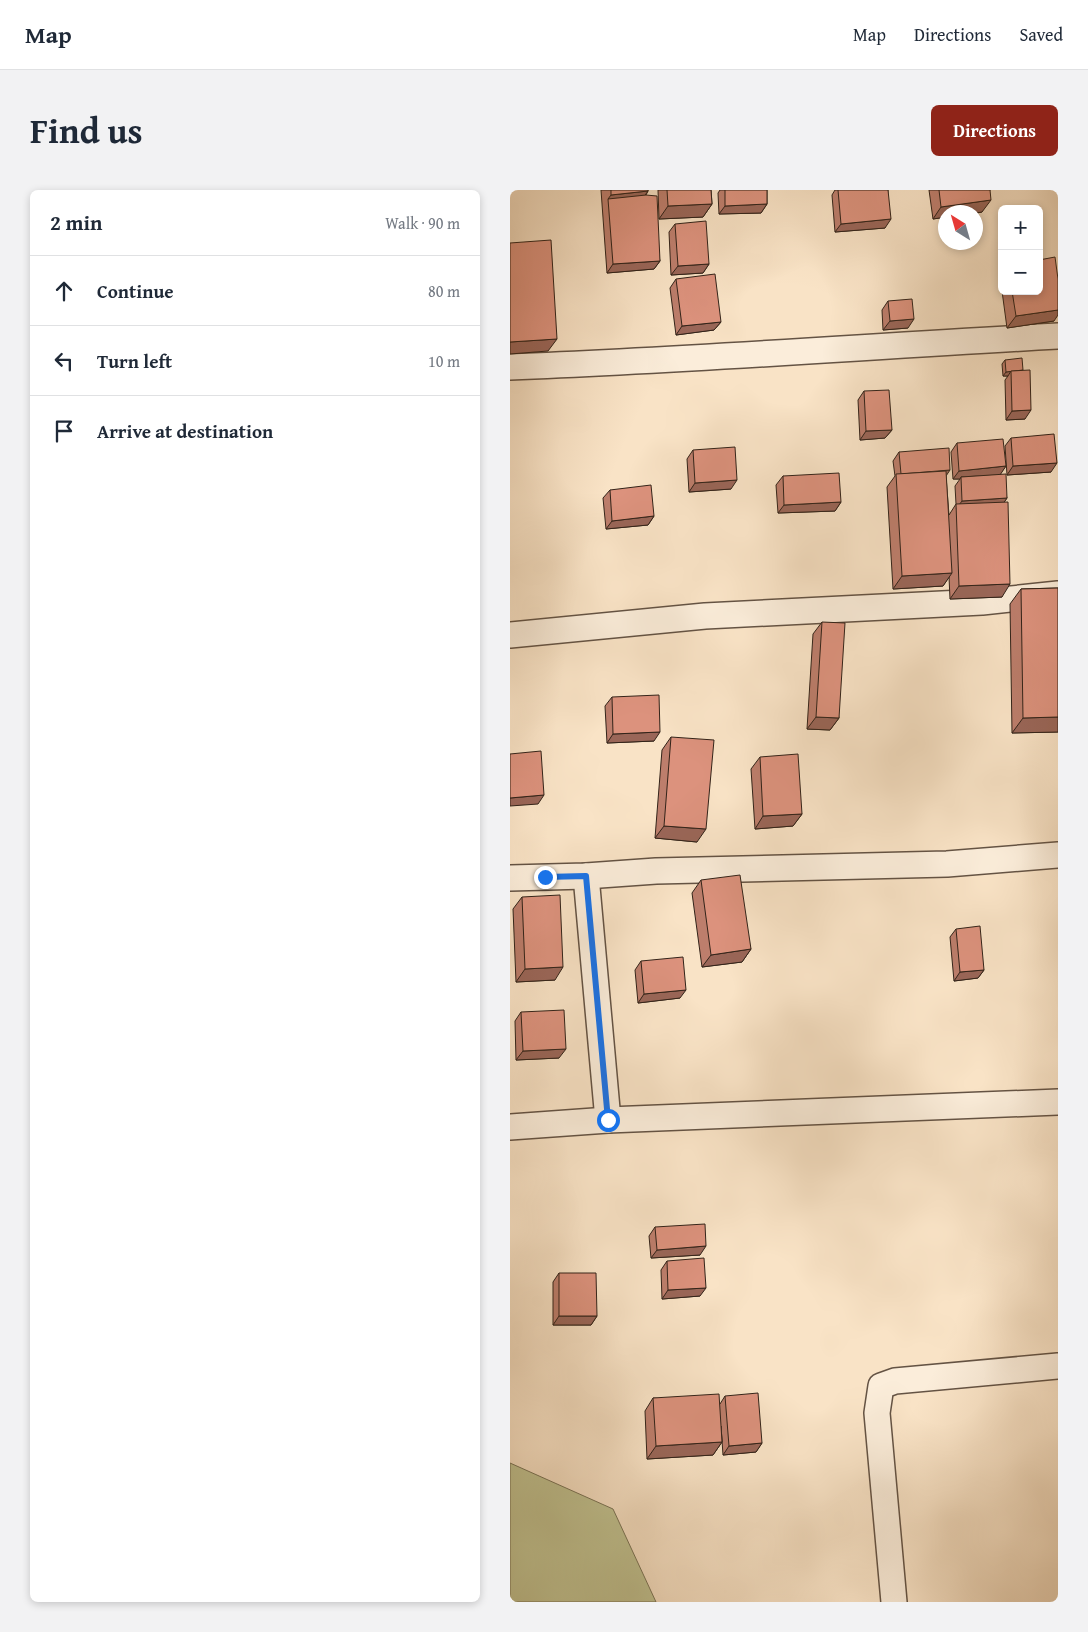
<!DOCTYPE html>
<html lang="en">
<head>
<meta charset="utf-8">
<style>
	:root { --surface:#fff; --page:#f2f2f3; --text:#1f2937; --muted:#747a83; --line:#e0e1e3; --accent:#8f2418 }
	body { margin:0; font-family:"Gentium Book Plus",serif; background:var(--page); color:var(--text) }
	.controls { position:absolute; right:15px; top:15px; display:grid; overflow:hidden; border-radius:8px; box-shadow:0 2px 8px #0003 }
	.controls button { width:45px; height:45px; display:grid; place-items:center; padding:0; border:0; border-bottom:1px solid var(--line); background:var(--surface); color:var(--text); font:25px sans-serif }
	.compass { position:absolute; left:428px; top:15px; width:45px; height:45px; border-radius:50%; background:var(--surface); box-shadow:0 2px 8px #0003; rotate:323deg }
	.stop { position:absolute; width:15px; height:15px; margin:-11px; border:4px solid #1a73e8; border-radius:50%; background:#fff }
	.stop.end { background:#1a73e8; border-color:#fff; box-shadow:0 1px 5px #0008 }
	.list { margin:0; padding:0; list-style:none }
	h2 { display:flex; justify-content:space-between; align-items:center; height:65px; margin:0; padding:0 20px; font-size:21px }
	h2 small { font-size:16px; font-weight:400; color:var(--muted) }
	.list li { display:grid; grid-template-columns:32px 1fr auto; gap:15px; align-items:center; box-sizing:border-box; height:70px; padding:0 20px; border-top:1px solid var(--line) }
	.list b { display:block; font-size:19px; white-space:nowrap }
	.list em { font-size:16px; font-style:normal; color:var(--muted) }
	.icon { flex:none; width:28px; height:28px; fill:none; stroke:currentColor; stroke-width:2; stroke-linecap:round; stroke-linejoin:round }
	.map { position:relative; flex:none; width:548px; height:1412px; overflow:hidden; border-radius:8px }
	header { display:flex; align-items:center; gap:30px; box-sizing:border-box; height:70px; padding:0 25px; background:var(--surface); border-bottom:1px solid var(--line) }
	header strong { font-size:24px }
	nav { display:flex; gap:28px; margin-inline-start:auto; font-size:18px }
	.intro { display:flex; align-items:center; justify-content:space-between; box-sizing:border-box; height:120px; padding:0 30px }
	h1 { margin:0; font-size:35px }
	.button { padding:12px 22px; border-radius:8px; background:var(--accent); color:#fff; font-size:18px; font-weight:700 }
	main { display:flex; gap:30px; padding:0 30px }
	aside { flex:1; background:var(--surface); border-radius:8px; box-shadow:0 2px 8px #0003 }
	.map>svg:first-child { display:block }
	.green { fill:#c1c392; stroke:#7a7356 }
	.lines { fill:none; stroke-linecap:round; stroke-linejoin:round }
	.minor-casing { stroke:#645344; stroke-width:28 }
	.minor { stroke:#fbedda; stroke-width:25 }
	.wall { fill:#bd7e6c; stroke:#322319 }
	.shaded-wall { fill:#9a6658; stroke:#322319 }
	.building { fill:#dc927d; stroke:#322319 }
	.route { stroke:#1a73e8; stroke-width:6 }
</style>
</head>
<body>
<header>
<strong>Map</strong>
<nav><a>Map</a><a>Directions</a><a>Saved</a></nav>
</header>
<div class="intro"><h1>Find us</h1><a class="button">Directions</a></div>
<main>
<aside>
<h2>2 min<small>Walk · 90 m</small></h2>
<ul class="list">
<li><svg class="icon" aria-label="ahead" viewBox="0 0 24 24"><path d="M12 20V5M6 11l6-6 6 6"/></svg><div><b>Continue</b></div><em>80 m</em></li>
<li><svg class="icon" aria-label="left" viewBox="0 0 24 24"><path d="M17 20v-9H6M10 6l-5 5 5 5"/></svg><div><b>Turn left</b></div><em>10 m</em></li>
<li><svg class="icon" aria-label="arrive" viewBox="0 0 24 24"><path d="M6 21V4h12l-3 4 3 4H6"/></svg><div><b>Arrive at destination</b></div></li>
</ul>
</aside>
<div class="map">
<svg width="548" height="1412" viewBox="0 0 548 1412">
	<rect width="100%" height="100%" fill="#f9e3c6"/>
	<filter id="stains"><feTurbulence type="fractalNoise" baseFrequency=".004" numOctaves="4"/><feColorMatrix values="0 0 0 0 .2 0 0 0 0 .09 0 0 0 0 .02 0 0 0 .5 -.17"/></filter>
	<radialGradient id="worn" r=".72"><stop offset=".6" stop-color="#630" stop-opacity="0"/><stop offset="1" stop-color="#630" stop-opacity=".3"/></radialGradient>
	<!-- green -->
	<path class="green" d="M0 1273 103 1319 146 1412H0Z"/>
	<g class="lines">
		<!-- minor casing -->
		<g class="minor-casing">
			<g id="minor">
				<path d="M0 177C183 170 365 156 548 146"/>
				<path d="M0 445 195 426 472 412 548 404"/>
				<path d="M76 686 98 930"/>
				<path d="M0 688 76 686 146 681 437 674 548 665"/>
				<path d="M0 937 98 930 548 912"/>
				<path d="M384 1412 367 1223 371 1196 385 1191 548 1176"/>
			</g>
		</g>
		<!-- minor -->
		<use href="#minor" class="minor"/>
	</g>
	<!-- wall -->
	<g class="wall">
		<path d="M91 0H138V1L136 5 150 71 144 79 97 83Z"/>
		<path d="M148 0H201L202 14 193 27 149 29Z"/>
		<path d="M210 0H257V14L251 23 209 24 208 3Z"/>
		<path d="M325 0H378L375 38 325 42 322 5Z"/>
		<path d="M419 0H480L472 22 466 23V22L423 29Z"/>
		<path d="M165 34 199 74 193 83 161 85 159 42Z"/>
		<path d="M492 83V101L490 86Z"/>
		<path d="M166 89 211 132 204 140 166 145 160 98Z"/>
		<path d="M492 101H529L544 131 497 138Z"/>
		<path d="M378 111 398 138 373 140 372 120Z"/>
		<path d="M495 170 512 181 515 229 496 230 495 190 498 186H493L492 174Z"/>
		<path d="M354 201 382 240 375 248 350 250 348 210Z"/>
		<path d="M501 248 541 282 497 285 495 256Z"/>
		<path d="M447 253 496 276 490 284 497 308 494 312 492 407 440 409 439 387 433 396 383 399 377 297 385 286 383 271 389 262 436 286 439 325 446 314 445 296 450 289H443L441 262Z"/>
		<path d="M183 260 221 299 179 302 177 269Z"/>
		<path d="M273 286 331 312 325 321 268 323 266 295Z"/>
		<path d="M100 300 144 326 138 335 96 339 93 308Z"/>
		<path d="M548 398V542L502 543 500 414 511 399Z"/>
		<path d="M312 432 329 528 320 540 297 539 303 444Z"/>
		<path d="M102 507 144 551 97 553 95 516Z"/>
		<path d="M161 547 187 652 145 648 152 560Z"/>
		<path d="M250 567 292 624 283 636 245 639 241 579Z"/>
		<path d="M191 690 241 759 232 772 192 777 182 703Z"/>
		<path d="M12 707 45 790 6 792 3 719Z"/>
		<path d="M446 739 474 780 468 788 444 791 440 747Z"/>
		<path d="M131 771 170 808 128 813 125 780Z"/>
		<path d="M11 822 49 868 6 870 5 831Z"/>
		<path d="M145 1037 190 1065 141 1068 139 1046Z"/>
		<path d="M157 1071 190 1106 152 1109 151 1080Z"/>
		<path d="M49 1083 87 1126 81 1135H43V1092Z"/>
		<path d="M215 1206 252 1253 246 1262 213 1265 211 1236 212 1252 203 1265 137 1269 135 1221 143 1208 210 1214Z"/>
	</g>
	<!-- shaded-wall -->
	<g class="shaded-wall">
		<path d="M138 1 129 14 98 9 101 5Z"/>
		<path d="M481 10 472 22 466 23V22H436V27L423 29 431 17Z"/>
		<path d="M202 14 193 27 149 29 158 16Z"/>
		<path d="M257 14 251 23 209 24 215 16Z"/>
		<path d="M381 29 375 38 325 42 331 34Z"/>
		<path d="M150 71 144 79 97 83 103 74Z"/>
		<path d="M199 74 193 83 161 85 168 76Z"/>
		<path d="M548 120V125L544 131 497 138 506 126Z"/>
		<path d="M404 129 398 138 373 140 380 131Z"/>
		<path d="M211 132 204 140 166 145 172 136Z"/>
		<path d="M47 149 38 161 0 164V152Z"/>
		<path d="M501 181 498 186H493L496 182Z"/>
		<path d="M521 220 515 229 496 230 502 221Z"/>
		<path d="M382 240 375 248 350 250 356 241Z"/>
		<path d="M547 273 541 282 497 285 503 276Z"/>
		<path d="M496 276 490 285 451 287 450 289H443L449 281Z"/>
		<path d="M440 280 434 289 391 284Z"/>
		<path d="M227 290 221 299 179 302 185 293Z"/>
		<path d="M497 308 491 317 446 319 452 311Z"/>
		<path d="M331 312 325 321 268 323 274 315Z"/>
		<path d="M144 326 138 335 96 339 102 331Z"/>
		<path d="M442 383 433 396 383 399 392 386Z"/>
		<path d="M500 394 492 407 440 409 449 396Z"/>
		<path d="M306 527 329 528 320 540 297 539Z"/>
		<path d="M548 527V542L502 543 513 528Z"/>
		<path d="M150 542 144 551 97 553 103 544Z"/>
		<path d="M34 605 28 614 0 616V608Z"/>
		<path d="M292 624 283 636 245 639 253 626Z"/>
		<path d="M154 636 196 639 187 652 145 648Z"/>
		<path d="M241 759 232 772 192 777 201 765Z"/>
		<path d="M53 777 45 790 6 792 15 779Z"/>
		<path d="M474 780 468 788 444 791 450 782Z"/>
		<path d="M176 800 170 808 128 813 134 804Z"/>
		<path d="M56 859 49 868 6 870 13 861Z"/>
		<path d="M196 1056 190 1065 141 1068 147 1060Z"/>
		<path d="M196 1098 190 1106 152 1109 158 1100Z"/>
		<path d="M49 1126H87L81 1135H43Z"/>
		<path d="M212 1252 203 1265 137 1269 146 1256Z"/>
		<path d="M252 1253 246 1262 213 1265 219 1256Z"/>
	</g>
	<!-- building -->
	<g class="building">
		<path d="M101 0H138V1L101 5Z"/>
		<path d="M157 0H201L202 14 158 16Z"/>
		<path d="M215 0H257V14L215 16Z"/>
		<path d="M328 0H378L381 29 331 34Z"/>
		<path d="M429 0H480L481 10 431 17Z"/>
		<path d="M136 5 147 6 150 71 103 74 98 9Z"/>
		<path d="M196 31 199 74 168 76 165 34Z"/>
		<path d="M41 50 47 149 0 152V53Z"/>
		<path d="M545 67 548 89V120L506 126 502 101H529V70Z"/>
		<path d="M205 84 211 132 172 136 166 89Z"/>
		<path d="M402 109 404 129 380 131 378 111Z"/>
		<path d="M512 168 513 180 496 182 495 170Z"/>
		<path d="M520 180 521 220 502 221 501 181Z"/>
		<path d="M379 200 382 240 356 241 354 201Z"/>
		<path d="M544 244 547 273 503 276 501 248Z"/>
		<path d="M493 249 496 276 449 281 447 253Z"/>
		<path d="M225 257 227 290 185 293 183 260Z"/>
		<path d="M439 258 440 280 391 284 389 262Z"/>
		<path d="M436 281 442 383 392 386 386 284Z"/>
		<path d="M329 283 331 312 274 315 273 286Z"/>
		<path d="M496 284 497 308 452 311 451 287Z"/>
		<path d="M141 295 144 326 102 331 100 300Z"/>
		<path d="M498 312 500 394 449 396 446 314Z"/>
		<path d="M548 398V527L513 528 511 399Z"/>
		<path d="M312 432 335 433 329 528 306 527Z"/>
		<path d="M149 505 150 542 103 544 102 507Z"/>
		<path d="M161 547 204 550 196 639 154 636Z"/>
		<path d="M31 561 34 605 0 608V564Z"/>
		<path d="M288 564 292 624 253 626 250 567Z"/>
		<path d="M230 685 241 759 201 765 191 690Z"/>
		<path d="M50 705 53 777 15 779 12 707Z"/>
		<path d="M470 736 474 780 450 782 446 739Z"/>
		<path d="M173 767 176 800 134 804 131 771Z"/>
		<path d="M54 820 56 859 13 861 11 822Z"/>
		<path d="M195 1034 196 1056 147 1060 145 1037Z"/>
		<path d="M194 1068 196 1098 158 1100 157 1071Z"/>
		<path d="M49 1083H86L87 1126H49Z"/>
		<path d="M248 1203 252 1253 219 1256 215 1206Z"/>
		<path d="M209 1204 212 1252 146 1256 143 1208Z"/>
	</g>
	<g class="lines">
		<!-- route -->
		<path class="route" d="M35 687 76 686 98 930"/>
	</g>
	<rect width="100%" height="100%" filter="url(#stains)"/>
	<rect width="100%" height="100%" fill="url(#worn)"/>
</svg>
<div class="controls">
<button>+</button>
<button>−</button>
</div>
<svg class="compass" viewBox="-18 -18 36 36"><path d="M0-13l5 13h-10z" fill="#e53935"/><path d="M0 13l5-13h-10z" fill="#747a83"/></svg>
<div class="stop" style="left:98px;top:930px"></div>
<div class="stop end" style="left:35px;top:687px"></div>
</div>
</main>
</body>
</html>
